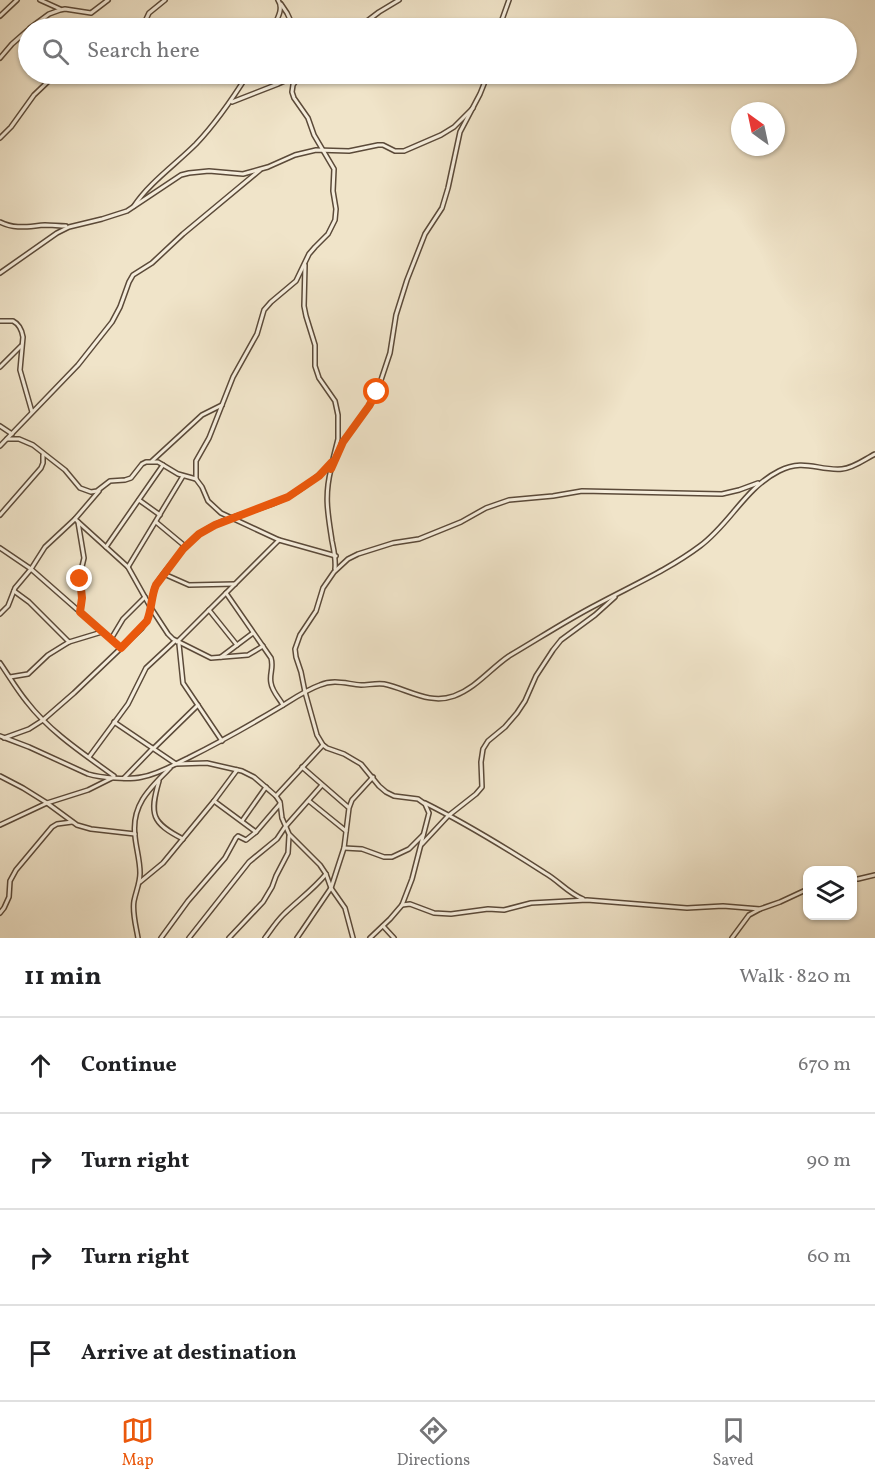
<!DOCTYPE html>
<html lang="en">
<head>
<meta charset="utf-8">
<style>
	:root { --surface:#fff; --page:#f6f6f6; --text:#202124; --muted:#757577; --line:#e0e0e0; --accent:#ea580c }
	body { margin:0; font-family:Vollkorn,serif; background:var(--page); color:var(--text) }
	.controls { position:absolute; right:18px; bottom:18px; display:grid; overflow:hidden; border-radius:12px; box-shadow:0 2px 4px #0004 }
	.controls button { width:54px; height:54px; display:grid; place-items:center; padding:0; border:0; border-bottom:2px solid var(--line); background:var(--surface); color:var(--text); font:30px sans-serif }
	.compass { position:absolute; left:731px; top:102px; width:54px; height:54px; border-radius:50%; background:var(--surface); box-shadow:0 2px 4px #0004; rotate:327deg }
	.stop { position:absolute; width:18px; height:18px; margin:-14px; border:4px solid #ea580c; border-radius:50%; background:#fff }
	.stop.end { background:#ea580c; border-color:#fff; box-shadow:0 2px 6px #0008 }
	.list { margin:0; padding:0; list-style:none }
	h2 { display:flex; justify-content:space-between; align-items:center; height:78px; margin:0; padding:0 24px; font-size:26px }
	h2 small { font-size:20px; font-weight:400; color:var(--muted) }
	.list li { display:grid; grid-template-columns:39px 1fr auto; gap:18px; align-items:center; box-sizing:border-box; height:96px; padding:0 24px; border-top:2px solid var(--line) }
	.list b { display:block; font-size:22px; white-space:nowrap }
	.list em { font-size:20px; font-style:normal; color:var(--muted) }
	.icon { flex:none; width:33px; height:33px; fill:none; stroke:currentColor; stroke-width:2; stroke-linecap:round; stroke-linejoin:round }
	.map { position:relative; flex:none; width:875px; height:938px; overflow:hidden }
	.search { position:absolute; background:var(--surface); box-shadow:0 2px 4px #0004; left:18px; right:18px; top:18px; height:66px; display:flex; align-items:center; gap:15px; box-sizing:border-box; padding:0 21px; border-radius:33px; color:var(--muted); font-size:22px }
	.sheet { height:462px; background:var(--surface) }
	nav { display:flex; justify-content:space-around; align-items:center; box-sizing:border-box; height:84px; border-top:2px solid var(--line); background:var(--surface); font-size:16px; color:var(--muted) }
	nav a { display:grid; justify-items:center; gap:3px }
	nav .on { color:var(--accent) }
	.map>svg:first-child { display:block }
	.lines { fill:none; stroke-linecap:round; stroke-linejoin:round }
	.minor-casing { stroke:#5b4a39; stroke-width:6 }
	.minor { stroke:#f5eddc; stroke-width:3 }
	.route { stroke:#ea580c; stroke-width:8 }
</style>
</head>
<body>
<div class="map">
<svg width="875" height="938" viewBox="0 0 875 938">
	<rect width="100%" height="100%" fill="#f0e4c9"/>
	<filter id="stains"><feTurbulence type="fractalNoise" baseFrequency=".00333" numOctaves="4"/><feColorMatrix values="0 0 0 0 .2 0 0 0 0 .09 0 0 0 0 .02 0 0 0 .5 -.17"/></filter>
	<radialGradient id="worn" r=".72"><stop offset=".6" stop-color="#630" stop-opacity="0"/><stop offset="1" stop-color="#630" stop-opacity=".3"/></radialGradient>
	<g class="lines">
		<!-- minor casing -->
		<g class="minor-casing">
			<g id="minor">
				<path d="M40 0 60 9"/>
				<path d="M281 4 287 13 294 28"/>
				<path d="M0 16 17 0"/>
				<path d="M30 28 49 14 60 10 65 9 91 13 108 0"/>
				<path d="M142 28 149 13 165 0"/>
				<path d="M273 28C277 19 284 9 278 0"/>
				<path d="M358 28 379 12 399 0"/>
				<path d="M499 28 509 0"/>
				<path d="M0 58 12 44 28 30"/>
				<path d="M232 102 278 84 300 74"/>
				<path d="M0 138 11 127 34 95 56 74"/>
				<path d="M134 206C149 183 176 164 196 144 216 123 233 98 248 74"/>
				<path d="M0 222C16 230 29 226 45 225 52 225 59 226 66 226"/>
				<path d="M305 265 304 306 306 316 315 345V366L319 378 335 401 338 415V439L332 463"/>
				<path d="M0 273 57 233 69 227 102 219 127 211 181 175 189 173 209 171 243 174 268 167 295 155 316 150 349 151 378 145H383L395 151H404L441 135 454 127 473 108"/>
				<path d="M0 321H13C19 324 22 331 23 337L20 370 32 412"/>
				<path d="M0 367 21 346"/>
				<path d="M0 426 12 434"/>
				<path d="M7 439H19L33 445 65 470 80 488 91 492 97 491 110 481 125 480 131 478 142 464 146 462H158L178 474 196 479 202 487 208 501 221 513 279 540 336 556"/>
				<path d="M0 446 78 365 112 322 120 307 129 282 133 275 152 263 183 234 260 170"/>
				<path d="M152 461 202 415 222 405"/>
				<path d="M331 469 343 442 369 406 377 392 390 353 396 315 407 280 425 234 442 208 448 188 460 132 480 94 488 74"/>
				<path d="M331 469C324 497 328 514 332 541 334 551 336 559 335 569"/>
				<path d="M196 479V461L209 438 233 377 257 334 264 310 271 302 296 281 309 254 315 247 328 234 335 220 336 209 333 191 334 169 314 135 308 118 294 98 292 92 293 85 301 74"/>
				<path d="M139 500 160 515"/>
				<path d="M0 515 41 468 43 463V455"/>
				<path d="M75 519 128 567 151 608 168 634 173 639 211 658 248 655 263 646"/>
				<path d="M78 522 84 558 80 575 82 598 80 612"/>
				<path d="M156 522 186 547"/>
				<path d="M106 547 163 465"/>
				<path d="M0 548 31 569 121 648"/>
				<path d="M128 567 183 476"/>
				<path d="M164 574 189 585 235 584"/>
				<path d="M14 591 29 602 69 642"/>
				<path d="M226 593 271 658C274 668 269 674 271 683 272 691 279 698 283 705"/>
				<path d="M209 610 237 645"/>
				<path d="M0 614 8 606 15 588 31 569 45 547 75 519 99 491"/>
				<path d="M111 639 123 619 145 597"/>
				<path d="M177 642 279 540"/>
				<path d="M179 644 183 683 222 741"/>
				<path d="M221 657 253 633"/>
				<path d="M0 663C9 676 17 690 27 702 50 732 84 754 114 776"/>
				<path d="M10 677 28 674 48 655 69 642 102 632"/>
				<path d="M114 722 176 764 207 763 242 771 254 777 276 796 280 802 282 818 289 834 320 865 326 874 331 888 345 908 353 938"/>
				<path d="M0 736 29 747 88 774C101 778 129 780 142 777 159 774 173 765 188 758 220 742 250 725 280 707 293 699 306 690 320 685 334 679 347 684 361 685 368 685 376 683 384 684 408 689 429 705 454 696 476 688 490 669 509 656 538 639 567 620 596 605 631 586 668 570 700 546 730 524 745 488 779 471 804 458 818 471 842 469 854 468 865 459 875 454"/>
				<path d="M4 738 29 729 43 720 74 693 142 628C154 613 149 605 154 589 157 579 188 543 197 536 219 518 251 513 277 502 299 493 316 479 332 462"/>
				<path d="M154 748 198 705"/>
				<path d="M89 757 128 704 146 668 175 641"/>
				<path d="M302 767 348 807"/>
				<path d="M0 776 23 788 47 803 77 825 91 829 135 834"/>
				<path d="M124 778 153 748"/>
				<path d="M159 781C149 815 152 823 183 839"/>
				<path d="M276 796 323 745"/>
				<path d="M214 801 256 832"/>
				<path d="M309 801 346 831"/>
				<path d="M425 803C467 824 506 848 545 873 559 881 568 893 583 899"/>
				<path d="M242 821 266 787"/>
				<path d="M0 825 47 803 88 790 112 778"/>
				<path d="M422 844 448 816 476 794 482 787 481 762 483 749 488 741 505 727 517 713 525 701 536 676 553 650 561 640 595 615 615 597"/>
				<path d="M344 848 362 849 384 857H392L409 849 423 835"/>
				<path d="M852 879H858L875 875"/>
				<path d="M140 882 163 863 214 801 237 770"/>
				<path d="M402 905 410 904 434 913 451 914 488 909 504 910 531 903 587 900 687 908 723 906 760 909"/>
				<path d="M0 913 4 908 9 897 10 881 16 870 52 827 57 824 72 822"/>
				<path d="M383 926 394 938"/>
				<path d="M138 938C136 926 132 912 134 901 136 891 140 883 140 873 140 860 136 848 135 836 131 805 150 788 170 768"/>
				<path d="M161 938 188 901 225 858 236 838 238 836 246 840 256 832 280 804"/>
				<path d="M189 938 249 862 277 839 285 827 322 785"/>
				<path d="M229 938 263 902 272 887 276 876 288 853 289 836"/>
				<path d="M265 938C271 930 276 922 283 915 297 901 313 890 326 874"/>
				<path d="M297 938 331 888 344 848 349 808 352 800 373 777"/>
				<path d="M370 938 390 919 402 905 412 879 429 813 425 804 418 799 394 796 386 792 379 786 361 764 344 754 327 748 323 745 317 735 305 692 301 672 296 657 295 649 300 635 316 611 323 588 334 572 348 559 358 554 393 543 419 539 461 522 486 508 509 500 553 496 582 491 722 494 739 490 758 483"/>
				<path d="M732 938 749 915 760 909 780 902 808 889"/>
			</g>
		</g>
		<!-- minor -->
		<use href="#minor" class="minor"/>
	</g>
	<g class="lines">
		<!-- route -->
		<path class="route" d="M80 579 82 598 80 612 121 648 147 621C152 609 151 596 156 585L183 549 199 534 215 525 288 497 319 476 332 462 331 469 343 442 369 406 377 392"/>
	</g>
	<rect width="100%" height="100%" filter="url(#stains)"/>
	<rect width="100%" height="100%" fill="url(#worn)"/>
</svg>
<div class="controls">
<button><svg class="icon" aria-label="layers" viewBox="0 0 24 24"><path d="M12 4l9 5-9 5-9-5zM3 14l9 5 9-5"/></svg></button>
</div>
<svg class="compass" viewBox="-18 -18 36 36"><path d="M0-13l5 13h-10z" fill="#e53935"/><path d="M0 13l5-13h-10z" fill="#757577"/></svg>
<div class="stop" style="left:377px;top:392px"></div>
<div class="stop end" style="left:80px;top:579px"></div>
<div class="search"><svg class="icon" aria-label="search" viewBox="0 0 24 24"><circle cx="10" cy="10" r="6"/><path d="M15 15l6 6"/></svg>Search here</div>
</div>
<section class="sheet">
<h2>11 min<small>Walk · 820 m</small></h2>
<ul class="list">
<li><svg class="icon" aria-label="ahead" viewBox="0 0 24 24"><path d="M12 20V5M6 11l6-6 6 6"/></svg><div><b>Continue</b></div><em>670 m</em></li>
<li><svg class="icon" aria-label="right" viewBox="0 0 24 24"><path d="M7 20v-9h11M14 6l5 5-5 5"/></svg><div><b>Turn right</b></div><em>90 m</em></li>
<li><svg class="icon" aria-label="right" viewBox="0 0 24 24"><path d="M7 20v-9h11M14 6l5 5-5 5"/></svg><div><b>Turn right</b></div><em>60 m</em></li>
<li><svg class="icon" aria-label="arrive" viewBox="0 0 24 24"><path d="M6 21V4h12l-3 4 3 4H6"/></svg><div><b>Arrive at destination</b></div></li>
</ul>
</section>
<nav>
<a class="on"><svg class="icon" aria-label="map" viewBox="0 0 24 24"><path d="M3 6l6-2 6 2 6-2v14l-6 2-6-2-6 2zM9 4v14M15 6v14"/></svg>Map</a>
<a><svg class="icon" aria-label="directions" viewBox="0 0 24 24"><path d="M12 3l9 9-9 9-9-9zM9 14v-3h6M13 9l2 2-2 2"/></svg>Directions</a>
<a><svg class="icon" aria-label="saved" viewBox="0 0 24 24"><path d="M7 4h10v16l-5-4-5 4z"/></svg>Saved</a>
</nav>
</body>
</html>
